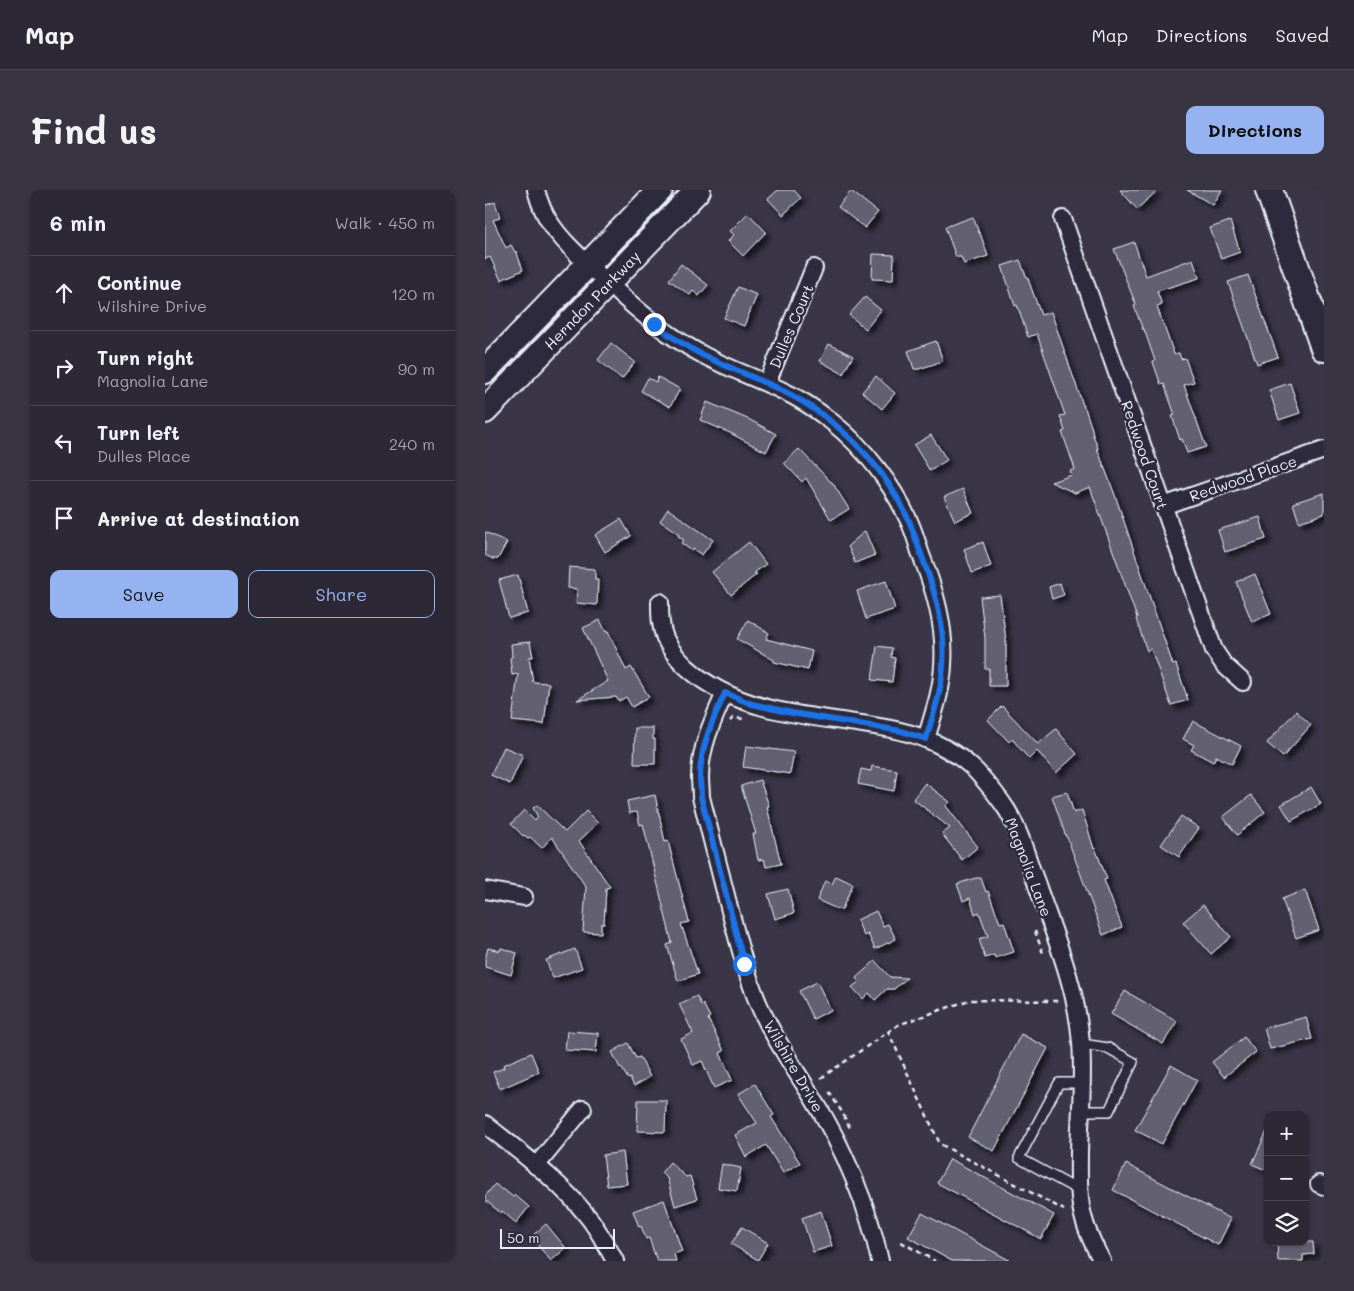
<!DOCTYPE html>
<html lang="en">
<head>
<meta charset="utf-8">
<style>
	:root { --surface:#2c2836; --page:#383442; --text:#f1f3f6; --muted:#a6a6ad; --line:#484451; --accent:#95b2f1 }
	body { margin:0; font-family:Mali,sans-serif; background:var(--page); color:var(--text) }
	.controls { position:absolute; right:15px; bottom:15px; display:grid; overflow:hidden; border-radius:10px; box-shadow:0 1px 4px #0004 }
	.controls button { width:45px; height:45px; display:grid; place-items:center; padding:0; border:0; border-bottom:1px solid var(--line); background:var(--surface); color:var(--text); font:25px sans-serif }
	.scale { position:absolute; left:15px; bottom:12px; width:115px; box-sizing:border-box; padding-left:5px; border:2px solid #e8f1f8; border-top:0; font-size:14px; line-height:18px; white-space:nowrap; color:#e8f1f8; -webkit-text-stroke:4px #2f2a3d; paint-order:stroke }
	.stop { position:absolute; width:15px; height:15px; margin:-11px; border:4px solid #1a73e8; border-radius:50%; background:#fff }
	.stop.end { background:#1a73e8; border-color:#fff; box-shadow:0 1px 5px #0008 }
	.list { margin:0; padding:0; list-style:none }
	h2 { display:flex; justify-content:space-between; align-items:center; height:65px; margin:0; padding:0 20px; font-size:21px }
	h2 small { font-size:16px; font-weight:400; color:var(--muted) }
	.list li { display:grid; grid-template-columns:32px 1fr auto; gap:15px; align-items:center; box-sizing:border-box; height:75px; padding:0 20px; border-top:1px solid var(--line) }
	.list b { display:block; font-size:19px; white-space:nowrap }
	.list p { margin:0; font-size:16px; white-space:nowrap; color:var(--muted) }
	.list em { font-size:16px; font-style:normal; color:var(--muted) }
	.actions { display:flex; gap:10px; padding:15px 20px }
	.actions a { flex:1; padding:11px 0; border:1px solid var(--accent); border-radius:10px; text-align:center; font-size:18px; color:var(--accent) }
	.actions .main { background:var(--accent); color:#111 }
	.icon { flex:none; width:28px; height:28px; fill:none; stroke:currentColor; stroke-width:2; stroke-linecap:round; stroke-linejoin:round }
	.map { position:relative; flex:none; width:839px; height:1071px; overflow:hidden; border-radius:10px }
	header { display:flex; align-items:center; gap:30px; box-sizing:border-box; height:70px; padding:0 25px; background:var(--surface); border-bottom:1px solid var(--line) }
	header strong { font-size:24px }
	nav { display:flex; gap:28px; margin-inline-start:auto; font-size:18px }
	.intro { display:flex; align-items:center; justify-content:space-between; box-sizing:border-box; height:120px; padding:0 30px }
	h1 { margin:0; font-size:35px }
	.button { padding:12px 22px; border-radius:10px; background:var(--accent); color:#111; font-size:18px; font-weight:700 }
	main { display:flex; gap:30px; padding:0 30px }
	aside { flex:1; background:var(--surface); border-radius:10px; box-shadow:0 1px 4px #0004 }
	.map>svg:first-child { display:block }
	.building { fill:#636171; stroke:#e8f1f8; filter:url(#shadow) }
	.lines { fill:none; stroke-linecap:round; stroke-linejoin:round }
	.service-casing { stroke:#e8f1f8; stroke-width:12 }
	.minor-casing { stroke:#e8f1f8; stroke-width:20 }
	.secondary-casing { stroke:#e8f1f8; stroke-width:28 }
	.primary-casing { stroke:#e8f1f8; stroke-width:30 }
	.path { stroke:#e8f1f8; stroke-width:2.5; stroke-dasharray:5 4; stroke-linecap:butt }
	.service { stroke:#2f2a3d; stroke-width:9 }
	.minor { stroke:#2f2a3d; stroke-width:16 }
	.secondary { stroke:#2f2a3d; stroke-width:24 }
	.primary { stroke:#2f2a3d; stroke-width:26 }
	.route { stroke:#1a73e8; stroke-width:6 }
	.labels { text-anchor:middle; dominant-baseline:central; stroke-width:5; stroke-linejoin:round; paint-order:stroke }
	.street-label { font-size:15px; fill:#e8f1f8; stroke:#2f2a3d }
</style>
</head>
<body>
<header>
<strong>Map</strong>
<nav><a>Map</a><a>Directions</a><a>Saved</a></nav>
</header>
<div class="intro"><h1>Find us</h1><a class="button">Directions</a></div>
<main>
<aside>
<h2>6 min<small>Walk · 450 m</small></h2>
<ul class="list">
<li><svg class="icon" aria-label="ahead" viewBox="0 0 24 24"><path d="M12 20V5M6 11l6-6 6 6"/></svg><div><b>Continue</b><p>Wilshire Drive</p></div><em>120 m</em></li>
<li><svg class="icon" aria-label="right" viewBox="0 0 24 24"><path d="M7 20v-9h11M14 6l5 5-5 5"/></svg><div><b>Turn right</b><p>Magnolia Lane</p></div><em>90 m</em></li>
<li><svg class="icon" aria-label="left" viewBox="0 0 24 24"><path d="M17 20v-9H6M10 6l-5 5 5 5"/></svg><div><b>Turn left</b><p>Dulles Place</p></div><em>240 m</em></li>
<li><svg class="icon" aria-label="arrive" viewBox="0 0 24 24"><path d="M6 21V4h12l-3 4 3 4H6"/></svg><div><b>Arrive at destination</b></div></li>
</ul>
<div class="actions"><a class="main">Save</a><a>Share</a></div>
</aside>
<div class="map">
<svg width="839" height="1071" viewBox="0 0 839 1071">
	<defs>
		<filter id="shadow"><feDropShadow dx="4.5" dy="4.5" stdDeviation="2.5" flood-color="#0009"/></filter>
	</defs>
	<rect width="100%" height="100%" fill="#3a3648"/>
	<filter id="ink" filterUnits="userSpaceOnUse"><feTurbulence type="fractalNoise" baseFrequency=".02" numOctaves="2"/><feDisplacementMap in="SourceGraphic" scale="10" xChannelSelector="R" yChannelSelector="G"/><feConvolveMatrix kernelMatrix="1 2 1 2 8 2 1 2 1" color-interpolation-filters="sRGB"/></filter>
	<g filter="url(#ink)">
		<!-- building -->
		<g class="building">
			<path d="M293 0H309L316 8 298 25 283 9Z"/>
			<path d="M635 0H673L652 19Z"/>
			<path d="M702 0H737L728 15Z"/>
			<path d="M366 1 393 22 380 38 353 17Z"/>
			<path d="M10 12 15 28 8 30 21 58 26 55 30 62 31 61 38 80 16 90 5 67 0 69V13L1 15Z"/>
			<path d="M263 23 281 42 258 66 243 51 249 45 245 41Z"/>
			<path d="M488 27 494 43H495L503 66 479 74 476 67H471L460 37Z"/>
			<path d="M745 31 755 62 736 69 725 38Z"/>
			<path d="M649 52 661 86 708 69 714 88 672 101 677 115 672 117 689 164 694 163 696 169 700 168 709 192 699 195 721 257 702 263 697 249 695 250 687 226 690 225 679 194 676 195 668 172 670 171 659 139 658 140 649 116 651 115 629 59Z"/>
			<path d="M388 64 409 65 408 90 387 89Z"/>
			<path d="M535 70 541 86H542L556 125 566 122 599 218H600L608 242H607L613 258H612L630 305 664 405 688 475 691 474 703 510 686 515 666 459 662 461 651 429 652 428 605 297 590 303 566 292 587 285 585 281 590 279 577 242 580 241 575 226 580 225 552 144 543 147 532 115 530 116 517 76Z"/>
			<path d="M196 74 223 95 214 106 208 101 205 105 184 90Z"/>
			<path d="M763 85 793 167 772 174 743 92Z"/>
			<path d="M253 97 272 105 259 136 239 128Z"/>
			<path d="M380 107 396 120 381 139 364 125Z"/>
			<path d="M451 151 458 171 434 179H429L423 161Z"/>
			<path d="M126 153 150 172 137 189 113 170Z"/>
			<path d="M344 154 368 166 358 184 335 171Z"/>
			<path d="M391 186 410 203 397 219 377 202Z"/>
			<path d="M173 187 195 199 185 217 156 201 163 188 171 192Z"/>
			<path d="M805 193 815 223 794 230 784 200Z"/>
			<path d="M222 212 265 230 291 244 281 262 245 243 215 230Z"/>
			<path d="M446 245 462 270 445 281 429 255Z"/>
			<path d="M314 259 346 292H347L364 319 346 330 321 288 317 292 299 273Z"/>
			<path d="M478 299 488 323 470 331 459 307Z"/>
			<path d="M839 303V324L814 332 808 313Z"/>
			<path d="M183 319 228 350 217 365 208 359 207 361 196 353 199 350 193 346 194 344 175 331Z"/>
			<path d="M775 327 781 349 740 362 733 340Z"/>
			<path d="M136 329 146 346 120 362 110 345Z"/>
			<path d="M380 341 390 365 370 373 363 356Z"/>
			<path d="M0 342 22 352 13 369H8L0 365Z"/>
			<path d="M264 352 281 374 269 383 272 384 246 405 227 382Z"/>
			<path d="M498 352 506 376 487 383 479 359Z"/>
			<path d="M84 377 110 379V389H113L112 415 91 413 92 399 83 398Z"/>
			<path d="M770 384 786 424 767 432 751 392Z"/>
			<path d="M33 385 43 423 24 428 14 390Z"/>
			<path d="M401 391 410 419 381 429 372 401Z"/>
			<path d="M575 393 579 405 567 409 564 397Z"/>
			<path d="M515 405 521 450V496H504V479H500V448L495 407Z"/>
			<path d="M115 430 121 442 123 441 141 480 146 477 164 507 147 517 141 507 134 511 131 507 92 510 123 491 98 438Z"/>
			<path d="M263 430 284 443 281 449 327 461 323 480 289 472V470L252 449Z"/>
			<path d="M45 452 48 467H44L48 492 64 493 59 534 27 531 33 484 27 485 25 468 27 467 26 454Z"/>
			<path d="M392 456 407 458 406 467 410 468 407 492 387 490Z"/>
			<path d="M517 516 553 554 571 539 592 564 571 583 552 561 544 569 527 549 524 552 503 530Z"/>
			<path d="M811 521 826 535 798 567 782 553Z"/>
			<path d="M708 531 756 556 747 574 731 566 728 572 706 560 709 555 698 549Z"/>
			<path d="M150 538H168V549H170V574H149Z"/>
			<path d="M261 556 309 562 305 584 258 577Z"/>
			<path d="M19 557 38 565 25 594 6 585Z"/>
			<path d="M387 576 412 580 409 601 373 594 376 579 386 581Z"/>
			<path d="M275 590 284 616 282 617 296 674 281 677 279 669 273 670 268 644H271L256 596Z"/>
			<path d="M440 593 465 612 461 616 493 657 477 670 457 644 465 638 428 609Z"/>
			<path d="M826 597 836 614 806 631 796 615Z"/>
			<path d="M582 602 589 623 597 620 609 659 610 658 622 689 619 690 637 737 618 745 582 647H581L567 606Z"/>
			<path d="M170 605 180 652 183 651 204 732 196 734 213 784 193 791 182 755 187 753 158 634 155 635 152 622 144 623 142 611Z"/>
			<path d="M766 605 780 622 752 645 738 627Z"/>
			<path d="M52 615 80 642 101 621 113 633 94 651 125 697 121 698 119 734H116V743L98 742 101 697 67 647 57 658 45 647 43 648 39 645 38 646 26 634 39 620 50 631 53 627 48 618Z"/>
			<path d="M696 626 714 638 694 667 676 655Z"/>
			<path d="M351 686 368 694 357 719H352L332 710 340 691 347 694Z"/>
			<path d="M491 688H496L501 702 503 701 515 733 519 732 529 762 510 768 509 765 500 768 494 749 503 746 494 722 490 724 485 708 478 711 472 694Z"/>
			<path d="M303 699 309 723 290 729 283 704Z"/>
			<path d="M820 700 834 740 811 748 797 709Z"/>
			<path d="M718 715 746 747 726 764 698 732Z"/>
			<path d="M391 721 398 736 403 734 411 749 390 759 383 744 379 746 372 730Z"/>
			<path d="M3 758 15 761 16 758 32 763 26 785 0 777V769Z"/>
			<path d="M90 759 97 778 68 788 61 770Z"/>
			<path d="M390 771 405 787 422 788 409 799H402L390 810 384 803 378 809 367 797 374 792 371 788Z"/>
			<path d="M332 792 346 820 328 829 314 801Z"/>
			<path d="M640 801 692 831 678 854 626 824Z"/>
			<path d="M212 806 216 815 218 814 225 827 223 829 239 861 235 863 247 890 229 898 217 871 208 875 196 849 208 843 194 814Z"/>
			<path d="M821 827 827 849 785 859 779 838Z"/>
			<path d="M82 841 113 843 111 862 80 860Z"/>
			<path d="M536 844 563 858 509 961 483 947Z"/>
			<path d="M759 847 771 862 739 887 727 872Z"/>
			<path d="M143 853 151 868 155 867 165 887 149 896 145 888 143 889 136 877 135 878 127 862Z"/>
			<path d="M46 863 54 882 15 899 8 882 19 878 18 875Z"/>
			<path d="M686 875 712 890 677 954 650 940Z"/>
			<path d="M270 894 289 925 286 927 315 973 298 983 281 955 261 967 250 945 272 933 253 904Z"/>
			<path d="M153 910H181L180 942 152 941Z"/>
			<path d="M783 939V981L767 974Z"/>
			<path d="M138 962 142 994 122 996 118 965Z"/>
			<path d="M465 969 569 1025 556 1049 452 993Z"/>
			<path d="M185 972 201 987 205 986 212 1009 190 1016 182 988 176 983Z"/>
			<path d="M237 974 256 978 252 1001 233 998Z"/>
			<path d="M641 974 746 1029 733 1055 628 1000Z"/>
			<path d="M10 994 17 1000 18 999 28 1007 30 1005 44 1017 31 1033 17 1021 16 1023 0 1010V1006Z"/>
			<path d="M179 1010 197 1061 189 1064 191 1071H172L164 1048 161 1049 156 1036 154 1037 148 1021Z"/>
			<path d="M336 1021 347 1056 328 1062 317 1028Z"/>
			<path d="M437 1023 526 1071H467L423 1047Z"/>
			<path d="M61 1034 81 1058 66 1071 46 1047Z"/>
			<path d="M257 1037 283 1053 273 1070 246 1054Z"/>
			<path d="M792 1052H828L829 1064 818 1065V1071H793Z"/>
		</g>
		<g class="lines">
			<!-- service casing -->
			<g class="service-casing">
				<g id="service">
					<path d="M596 921H624L648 872 623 858 597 854"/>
					<path d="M595 1001 534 968 574 893H596"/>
				</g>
			</g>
			<!-- minor casing -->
			<g class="minor-casing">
				<g id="minor">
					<path d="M51 0C54 11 58 22 64 31 76 50 94 66 110 81 145 114 178 144 220 166 245 179 271 188 296 200 314 208 332 220 347 232 380 258 408 295 425 333 429 342 432 352 435 362 449 398 461 436 458 475 457 500 448 525 441 549"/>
					<path d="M578 29 729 460 739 475 758 492"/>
					<path d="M282 193 329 78"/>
					<path d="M678 316 839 260"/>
					<path d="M175 412C175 424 175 436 180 448 187 464 198 475 211 485 269 530 348 525 415 541 442 547 471 561 491 581 502 593 513 606 522 620 535 641 542 668 551 692 569 744 592 797 596 853 599 889 595 926 594 962 594 980 593 998 596 1016 599 1036 608 1054 617 1071"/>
					<path d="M240 503C228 530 215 557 215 587 215 594 216 600 216 607 226 645 235 683 245 721 254 753 261 785 274 815 289 849 310 879 329 910 358 956 384 1018 395 1071"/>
					<path d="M0 700 39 707"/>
					<path d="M0 934C36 963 75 991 104 1028 114 1041 122 1056 130 1071"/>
					<path d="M51 976 98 919"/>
					<path d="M834 994 839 996"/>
				</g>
			</g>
			<!-- secondary casing -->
			<g class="secondary-casing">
				<g id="secondary">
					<path d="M0 181 175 0"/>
					<path d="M0 221 213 0"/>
				</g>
			</g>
			<!-- primary casing -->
			<g class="primary-casing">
				<path id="primary" d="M784 0 839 158"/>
			</g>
			<!-- path -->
			<g class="path">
				<path d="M245 531 248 528 261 529"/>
				<path d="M550 741 559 766"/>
				<path d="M403 841 455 954 579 1020"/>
				<path d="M336 888 413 835 484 810 573 811"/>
				<path d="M344 902 357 922 366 940"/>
				<path d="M416 1052 450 1071"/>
			</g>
			<!-- service -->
			<use href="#service" class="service"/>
			<!-- minor -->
			<use href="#minor" class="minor"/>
			<!-- secondary -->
			<use href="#secondary" class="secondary"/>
			<!-- primary -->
			<use href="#primary" class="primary"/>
		</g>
	</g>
	<g class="lines" filter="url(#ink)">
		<!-- route -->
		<path class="route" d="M169 134C187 147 204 159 224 168 257 184 292 195 323 215 367 243 404 285 425 333 430 346 434 359 439 372 451 405 461 440 458 475 457 500 448 525 441 549L416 541 307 523 267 514 240 503C228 530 215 557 215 587 215 593 216 600 216 607L259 774"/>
	</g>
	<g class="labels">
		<!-- street labels -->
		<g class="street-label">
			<text transform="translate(107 110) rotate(-46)">Herndon Parkway</text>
			<text transform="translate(306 136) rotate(-67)">Dulles Court</text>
			<text transform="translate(660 265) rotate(71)">Redwood Court</text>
			<text transform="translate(758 288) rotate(-19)">Redwood Place</text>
			<text transform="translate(544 677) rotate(69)">Magnolia Lane</text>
			<text transform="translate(309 876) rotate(60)">Wilshire Drive</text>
		</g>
	</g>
</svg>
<div class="controls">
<button>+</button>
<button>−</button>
<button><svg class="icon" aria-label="layers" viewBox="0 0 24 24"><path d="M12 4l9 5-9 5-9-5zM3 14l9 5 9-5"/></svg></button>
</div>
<div class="scale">50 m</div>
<div class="stop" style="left:259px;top:774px"></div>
<div class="stop end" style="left:169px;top:134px"></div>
</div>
</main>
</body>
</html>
